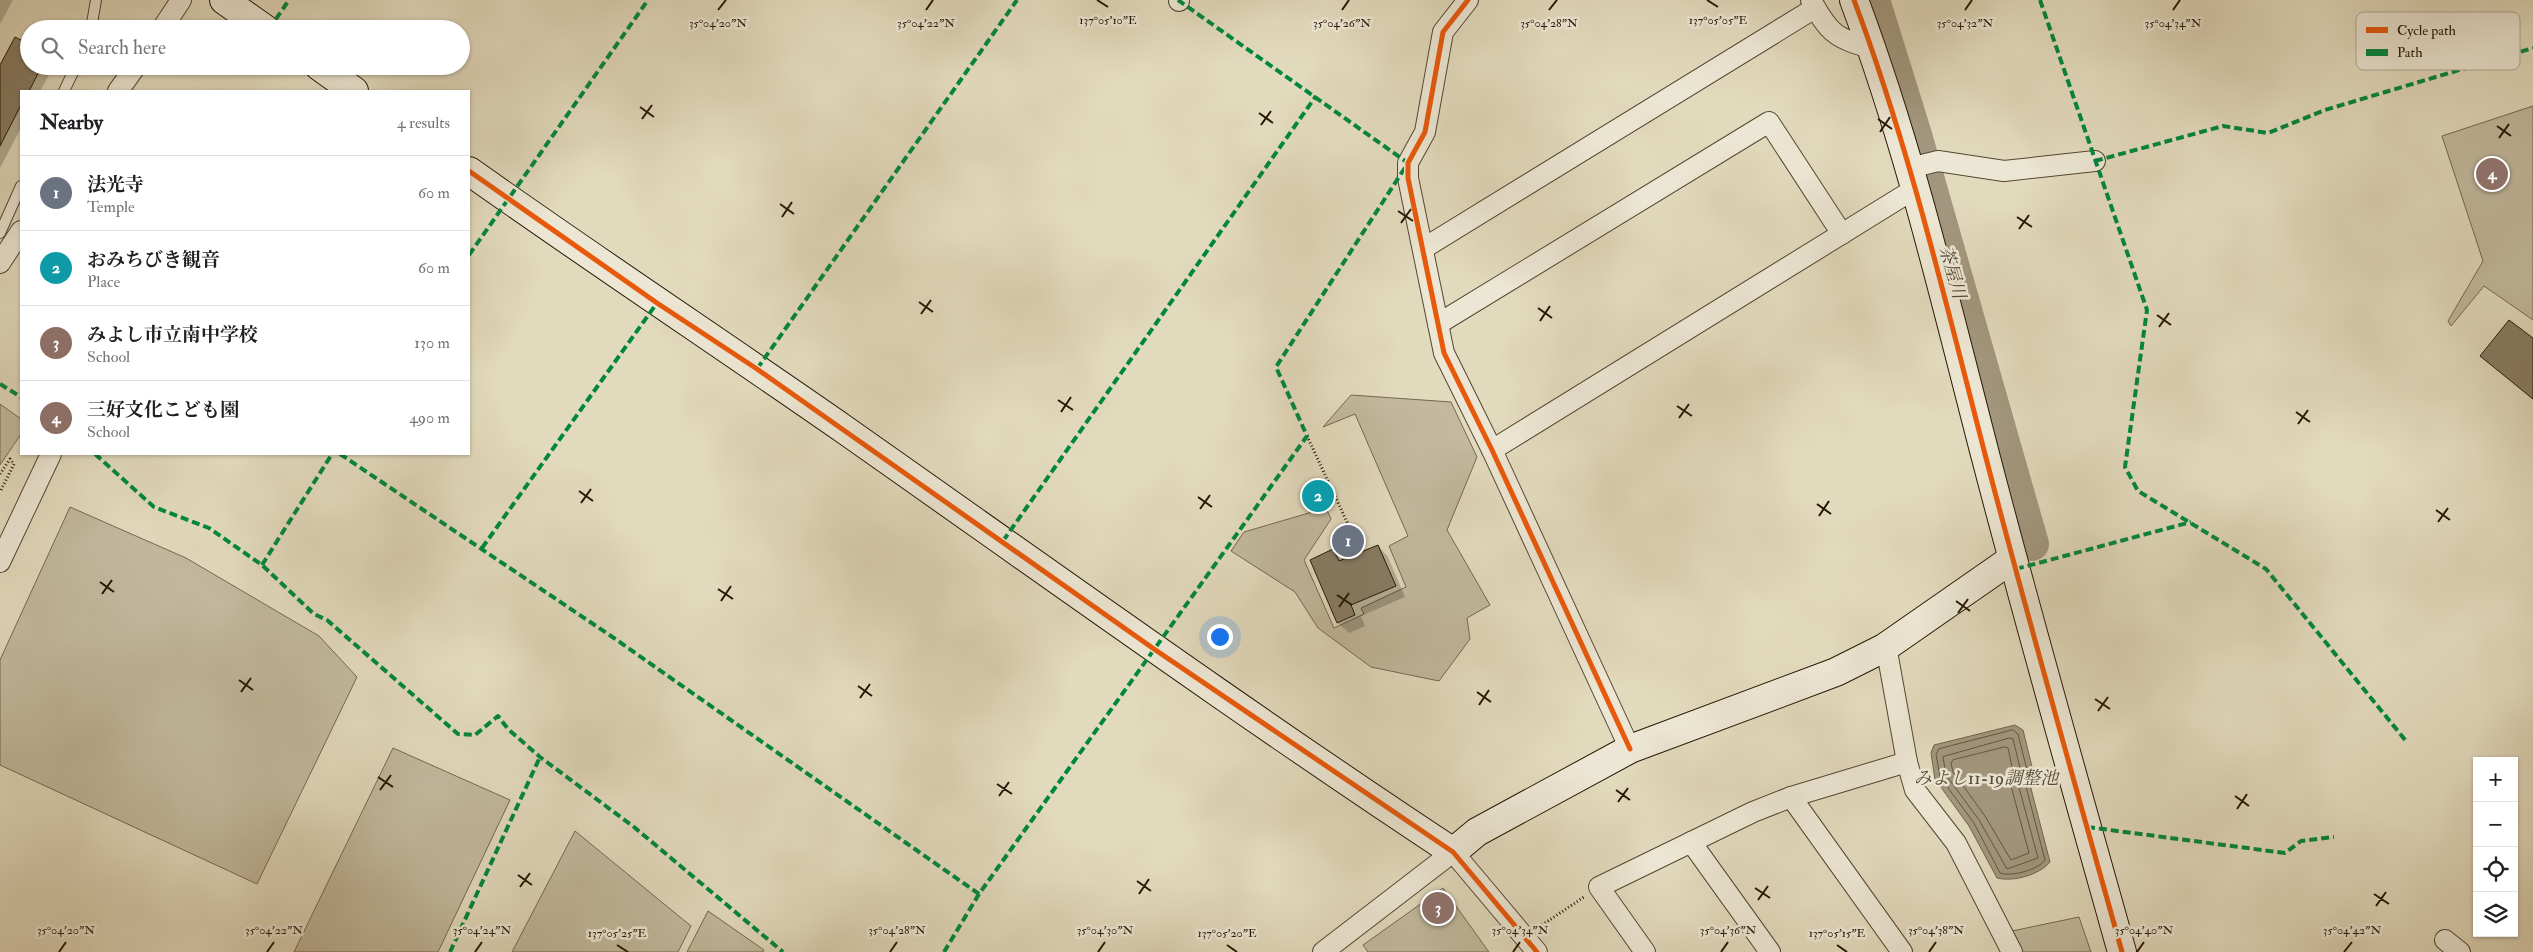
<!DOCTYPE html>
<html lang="en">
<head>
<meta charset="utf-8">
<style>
	:root { --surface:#fff; --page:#f6f6f6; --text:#202124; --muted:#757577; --line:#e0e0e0; --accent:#b45309 }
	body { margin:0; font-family:"IM FELL Double Pica","Noto Serif JP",serif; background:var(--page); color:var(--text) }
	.controls { position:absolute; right:15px; bottom:15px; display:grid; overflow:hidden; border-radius:0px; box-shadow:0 1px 4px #0004 }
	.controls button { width:45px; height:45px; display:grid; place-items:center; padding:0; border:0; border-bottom:1px solid var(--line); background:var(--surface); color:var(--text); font:25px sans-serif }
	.you { position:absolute; left:1219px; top:636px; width:18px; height:18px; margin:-12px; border:4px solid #fff; border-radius:50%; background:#1a73e8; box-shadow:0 0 0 8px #1a73e833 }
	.badge { display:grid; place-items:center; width:32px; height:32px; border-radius:50%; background:var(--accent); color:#fff; font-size:16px; font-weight:700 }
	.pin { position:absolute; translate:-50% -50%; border:2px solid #fff; box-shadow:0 1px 5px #0006 }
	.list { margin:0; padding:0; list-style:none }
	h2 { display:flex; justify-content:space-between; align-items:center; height:65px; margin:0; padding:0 20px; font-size:21px }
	h2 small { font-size:16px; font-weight:400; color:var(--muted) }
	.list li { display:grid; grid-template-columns:32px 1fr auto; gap:15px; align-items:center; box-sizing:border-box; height:75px; padding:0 20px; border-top:1px solid var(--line) }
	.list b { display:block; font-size:19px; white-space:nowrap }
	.list p { margin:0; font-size:16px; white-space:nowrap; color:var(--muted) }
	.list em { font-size:16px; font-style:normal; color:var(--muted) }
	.icon { flex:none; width:28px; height:28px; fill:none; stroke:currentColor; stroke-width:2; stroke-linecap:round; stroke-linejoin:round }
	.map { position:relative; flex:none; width:2533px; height:952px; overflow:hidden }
	.search { position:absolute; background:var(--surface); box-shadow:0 1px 4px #0004; left:20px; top:20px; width:450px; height:55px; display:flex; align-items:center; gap:12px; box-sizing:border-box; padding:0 18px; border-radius:28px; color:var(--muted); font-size:19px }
	.panel { position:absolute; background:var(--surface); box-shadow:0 1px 4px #0004; left:20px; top:90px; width:450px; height:365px; border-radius:0px }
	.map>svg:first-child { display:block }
	.green { fill:#c2b99e; stroke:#746851 }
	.water { fill:#a2977e; stroke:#70634d }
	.shadow { fill:#0003 }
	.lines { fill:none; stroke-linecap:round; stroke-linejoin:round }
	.shore { stroke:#645641; stroke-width:1 }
	.river { stroke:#a2977e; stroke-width:34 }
	.building { fill:#877c64; stroke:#251604 }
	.lane-casing { stroke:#544732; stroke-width:12 }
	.street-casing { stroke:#544732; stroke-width:22 }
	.secondary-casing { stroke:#251604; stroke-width:30 }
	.path { stroke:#251604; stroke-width:3; stroke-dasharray:1 2.5; stroke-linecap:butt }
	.lane { stroke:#ece7d4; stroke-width:10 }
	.street { stroke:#ece7d4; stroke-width:20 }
	.secondary { stroke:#ece7d4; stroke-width:28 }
	.quiet { stroke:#00873e; stroke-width:4; stroke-dasharray:8 4; stroke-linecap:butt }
	.cycleway-casing { stroke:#ece7d4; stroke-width:8 }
	.cycleway { stroke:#e8590c; stroke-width:5 }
	.ticks { fill:none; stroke:#251604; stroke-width:2 }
	.labels { text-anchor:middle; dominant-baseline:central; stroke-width:5; stroke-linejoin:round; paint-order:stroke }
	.water-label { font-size:18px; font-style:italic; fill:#574a35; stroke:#ece7d4 }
	.key { fill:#ece7d4; stroke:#b0a896; stroke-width:1 }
	.key-label { font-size:14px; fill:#251604 }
	.ticks-label { font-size:12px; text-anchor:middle; fill:#251604; stroke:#ece7d4; stroke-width:5; stroke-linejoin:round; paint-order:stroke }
</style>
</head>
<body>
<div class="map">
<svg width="2533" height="952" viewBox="0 0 2533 952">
	<rect width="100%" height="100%" fill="#e2dabd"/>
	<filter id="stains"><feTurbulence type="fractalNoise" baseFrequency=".004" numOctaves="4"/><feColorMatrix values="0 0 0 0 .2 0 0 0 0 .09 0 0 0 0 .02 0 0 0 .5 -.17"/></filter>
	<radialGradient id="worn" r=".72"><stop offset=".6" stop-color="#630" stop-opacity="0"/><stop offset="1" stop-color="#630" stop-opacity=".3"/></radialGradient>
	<!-- green -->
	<g class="green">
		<path d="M2533 106V320L2484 286 2451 326 2448 321 2483 261 2442 136Z"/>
		<path d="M1351 395 1451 402 1477 457 1447 530 1490 605 1467 618 1470 639 1439 681 1371 667 1318 628 1295 592 1231 551 1244 532 1326 508 1331 519 1304 560 1334 628 1364 614 1361 608 1406 587 1389 546 1408 536 1355 414 1323 427Z"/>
		<path d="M0 404 21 419V434L0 465Z"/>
		<path d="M70 507 186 558 319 636 357 677 257 884 0 765V660Z"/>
		<path d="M393 748 510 800 438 952H294Z"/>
		<path d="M575 831 691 926 678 952H512Z"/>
		<path d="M1443 888 1489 952H1368L1363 945Z"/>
		<path d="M708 911 764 950 763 952H687Z"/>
		<path d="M2079 917 2091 952H2021L2012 931Z"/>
	</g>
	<!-- water -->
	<path class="water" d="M2015 725 2023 730 2034 775 2028 777 2050 862C2039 875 2014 882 1997 878L1969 826 1935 779 1931 753 1934 745Z"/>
	<!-- shadow -->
	<g class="shadow">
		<path d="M0 0H13L0 24Z"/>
		<path d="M54 66 40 91H21V128L0 168V68Z"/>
		<path d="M2533 340V400L2482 356Z"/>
		<path d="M1378 546 1388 557 1405 597 1361 616 1365 626 1349 633 1338 623 1311 560 1333 551 1343 561Z"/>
	</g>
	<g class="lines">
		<!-- shore -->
		<g class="shore">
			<path d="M2013 730 2018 734 2027 770 2024 779 2045 860C2038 870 2011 877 2000 873L1974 823 1940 777 1936 754 1939 749Z"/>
			<path d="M2010 738 2013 739 2020 768 2017 780 2038 858 2007 869 1979 820 1946 775 1943 757Z"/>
			<path d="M2005 747 2008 748 2012 767 2010 782 2029 853 2011 860 1985 816 1953 772 1951 763 1953 760Z"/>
		</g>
		<!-- river -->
		<path class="river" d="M1873 0 1915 135 2032 544"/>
	</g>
	<!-- building -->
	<g class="building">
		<path d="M15 37 29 44V66H42L29 91H21V105L0 146V65Z"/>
		<path d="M2509 320 2533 338V399L2480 356Z"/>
		<path d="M1378 545 1396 586 1351 605 1355 615 1337 623 1310 560 1333 549 1339 561Z"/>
	</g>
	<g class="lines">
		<!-- lane casing -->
		<g class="lane-casing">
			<g id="lane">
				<path d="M91 29 96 0"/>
				<path d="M64 91 76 66"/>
				<path d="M0 233 21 186"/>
			</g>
		</g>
		<!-- street casing -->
		<g class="street-casing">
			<g id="street">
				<path d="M1468 0 1443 32 1425 132 1408 163V178L1444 353 1492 450 1630 749"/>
				<path d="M1811 0C1829 33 1836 39 1872 48"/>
				<path d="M1179 1V0"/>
				<path d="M162 29 181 0"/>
				<path d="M118 91 136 66"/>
				<path d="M1910 168 1938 161 2004 171 2095 161"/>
				<path d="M1424 248 1815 8"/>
				<path d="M0 263 21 231"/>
				<path d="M1438 324 1769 122 1842 234"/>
				<path d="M1492 450 1916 188"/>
				<path d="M0 562 51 454"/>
				<path d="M1884 648 1888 657 1907 762"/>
				<path d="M1791 797 1902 952"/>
				<path d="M1691 842 1770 952"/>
				<path d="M2445 940 2460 952"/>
				<path d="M1323 952 1453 852 1537 952"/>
				<path d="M1645 952 1599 887 1753 812 1791 797 1907 762 1915 790 1956 843 2012 952"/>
			</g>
		</g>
		<!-- secondary casing -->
		<g class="secondary-casing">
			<g id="secondary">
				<path d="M224 0 265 29"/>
				<path d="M1854 0C1910 149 1946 304 1986 458 2029 623 2076 788 2122 952"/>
				<path d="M319 66 354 91"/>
				<path d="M469 171C593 259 720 343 845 430 1047 572 1247 716 1453 852L1477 832 1630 749 1836 672 1884 648 2012 559"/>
			</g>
		</g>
		<!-- path -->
		<g class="path">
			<path d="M1307 436 1360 550"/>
			<path d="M0 474 10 459 14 464 0 492"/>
			<path d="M1539 927 1584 897"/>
		</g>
		<!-- lane -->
		<use href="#lane" class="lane"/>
		<!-- street -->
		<use href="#street" class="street"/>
		<!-- secondary -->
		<use href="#secondary" class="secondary"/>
		<!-- quiet -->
		<g class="quiet">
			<path d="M2040 0 2147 310 2125 467 2138 491 2266 569 2406 741"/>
			<path d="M269 29 289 0"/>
			<path d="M2095 161 2223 126 2268 133 2325 110 2533 48"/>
			<path d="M469 255 648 0"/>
			<path d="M757 369 1017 0"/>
			<path d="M0 384 21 397"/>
			<path d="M95 454 154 507 209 528 262 565 314 614 327 620 458 734 475 735 498 716 508 729 540 757 634 827 783 952"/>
			<path d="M340 454 611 636 979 894"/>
			<path d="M1003 541 1316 96"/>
			<path d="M482 548 657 303"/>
			<path d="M262 565 332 454"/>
			<path d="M2016 569 2191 522"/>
			<path d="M2087 827 2285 853 2301 841 2334 837"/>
			<path d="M450 952 540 757"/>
			<path d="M944 952 979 894 1307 436 1276 367 1408 163 1178 0"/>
		</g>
		<!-- cycleway casing -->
		<g class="cycleway-casing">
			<g id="cycleway">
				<path d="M1468 0 1443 32 1425 132 1408 163V178L1444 353 1492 450 1630 749"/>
				<path d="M1854 0C1910 149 1946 304 1986 458 2029 623 2076 788 2122 952"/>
				<path d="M469 171 657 303 757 369 1154 649 1453 852 1537 952"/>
			</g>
		</g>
		<!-- cycleway -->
		<use href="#cycleway" class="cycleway"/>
	</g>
	<!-- ticks -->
	<path class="ticks" d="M1097 0 1108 7M1707 0 1718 7M718 10 726 0M926 10 933 0M1342 10 1349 0M1549 10 1557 0M1965 10 1972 0M2173 10 2180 0M640 107 654 117M1259 113 1273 123M642 119 652 105M1878 119 1892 129M1261 125 1271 111M2497 126 2511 136M1880 132 1890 117M2499 138 2509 124M780 204 794 214M1398 211 1413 221M782 217 792 202M2017 217 2032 227M1401 223 1411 209M2019 229 2029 215M919 302 933 312M1538 308 1552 318M921 314 931 300M2157 315 2171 325M1540 321 1550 306M2159 327 2169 313M1058 400 1073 410M1677 406 1692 416M1061 412 1071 397M2296 412 2310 422M1679 418 1689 404M2298 424 2308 410M579 491 593 501M1198 497 1212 507M581 503 591 489M1817 504 1831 514M1200 509 1210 495M2436 510 2450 520M1819 516 1829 501M2438 522 2448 508M100 582 114 592M718 589 733 599M102 594 112 580M1337 595 1352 605M721 601 731 586M1956 601 1970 611M1339 607 1349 593M1958 613 1968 599M239 680 253 690M858 686 872 696M241 692 251 678M1477 692 1491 702M860 698 870 684M2095 699 2110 709M1479 705 1489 690M2098 711 2108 697M378 777 393 787M997 784 1012 794M380 790 391 775M1616 790 1630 800M999 796 1009 782M2235 796 2249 806M1618 802 1628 788M2237 809 2247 794M518 875 532 885M1137 881 1151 891M520 887 530 873M1755 888 1770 898M1139 894 1149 879M2374 894 2389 904M1758 900 1768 886M2376 906 2386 892M617 945 628 952M1227 945 1237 952M1837 945 1847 952M59 952 66 942M267 952 274 942M475 952 482 942M890 952 897 942M1098 952 1105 942M1513 952 1520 942M1721 952 1728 942M1929 952 1936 942M2137 952 2144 942M2344 952 2352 942"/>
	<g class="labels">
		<!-- water labels -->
		<g class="water-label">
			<text transform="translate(1952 272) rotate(74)">茶屋川</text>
			<text x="1986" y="778">みよし11-19調整池</text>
		</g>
	</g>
	<!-- legend -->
	<rect x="2356" y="12" width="164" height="58" rx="8" class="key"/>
	<rect x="2366" y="27" width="22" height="6" fill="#e8590c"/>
	<rect x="2366" y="49" width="22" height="7" fill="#00873e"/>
	<g class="key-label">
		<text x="2397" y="35">Cycle path</text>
		<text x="2397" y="57">Path</text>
	</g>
	<g class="ticks-label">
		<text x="1108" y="24">137°05'10"E</text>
		<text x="1718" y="24">137°05'05"E</text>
		<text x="718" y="27">35°04'20"N</text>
		<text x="926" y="27">35°04'22"N</text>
		<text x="1342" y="27">35°04'26"N</text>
		<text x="1549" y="27">35°04'28"N</text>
		<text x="1965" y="27">35°04'32"N</text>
		<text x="2173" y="27">35°04'34"N</text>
		<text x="66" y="934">35°04'20"N</text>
		<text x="274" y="934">35°04'22"N</text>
		<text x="482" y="934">35°04'24"N</text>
		<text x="897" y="934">35°04'28"N</text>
		<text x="1105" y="934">35°04'30"N</text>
		<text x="1520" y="934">35°04'34"N</text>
		<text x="1728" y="934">35°04'36"N</text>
		<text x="1936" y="934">35°04'38"N</text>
		<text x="2144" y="934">35°04'40"N</text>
		<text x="2352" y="934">35°04'42"N</text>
		<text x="617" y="937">137°05'25"E</text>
		<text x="1227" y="937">137°05'20"E</text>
		<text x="1837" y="937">137°05'15"E</text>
	</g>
	<rect width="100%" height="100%" filter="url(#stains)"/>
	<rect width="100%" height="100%" fill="url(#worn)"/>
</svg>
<div class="controls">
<button>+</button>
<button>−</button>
<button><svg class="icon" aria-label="locate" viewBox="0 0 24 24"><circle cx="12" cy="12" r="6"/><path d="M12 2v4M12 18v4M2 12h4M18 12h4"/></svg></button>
<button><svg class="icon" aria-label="layers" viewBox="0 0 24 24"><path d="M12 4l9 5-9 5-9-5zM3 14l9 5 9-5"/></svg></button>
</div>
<div class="you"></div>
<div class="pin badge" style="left:1348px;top:541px;background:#6b7280">1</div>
<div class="pin badge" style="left:1318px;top:496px;background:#0f9aa8">2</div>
<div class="pin badge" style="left:1438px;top:908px;background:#8d6e63">3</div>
<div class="pin badge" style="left:2492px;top:174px;background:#8d6e63">4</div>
<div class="search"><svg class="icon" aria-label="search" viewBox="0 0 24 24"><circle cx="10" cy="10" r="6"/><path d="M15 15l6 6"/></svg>Search here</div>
<section class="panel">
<h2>Nearby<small>4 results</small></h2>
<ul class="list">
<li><span class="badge" style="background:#6b7280">1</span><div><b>法光寺</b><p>Temple</p></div><em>60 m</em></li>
<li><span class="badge" style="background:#0f9aa8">2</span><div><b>おみちびき観音</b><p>Place</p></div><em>60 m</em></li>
<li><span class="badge" style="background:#8d6e63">3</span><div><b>みよし市立南中学校</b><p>School</p></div><em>130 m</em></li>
<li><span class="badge" style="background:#8d6e63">4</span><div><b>三好文化こども園</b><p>School</p></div><em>490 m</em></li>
</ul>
</section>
</div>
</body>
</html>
